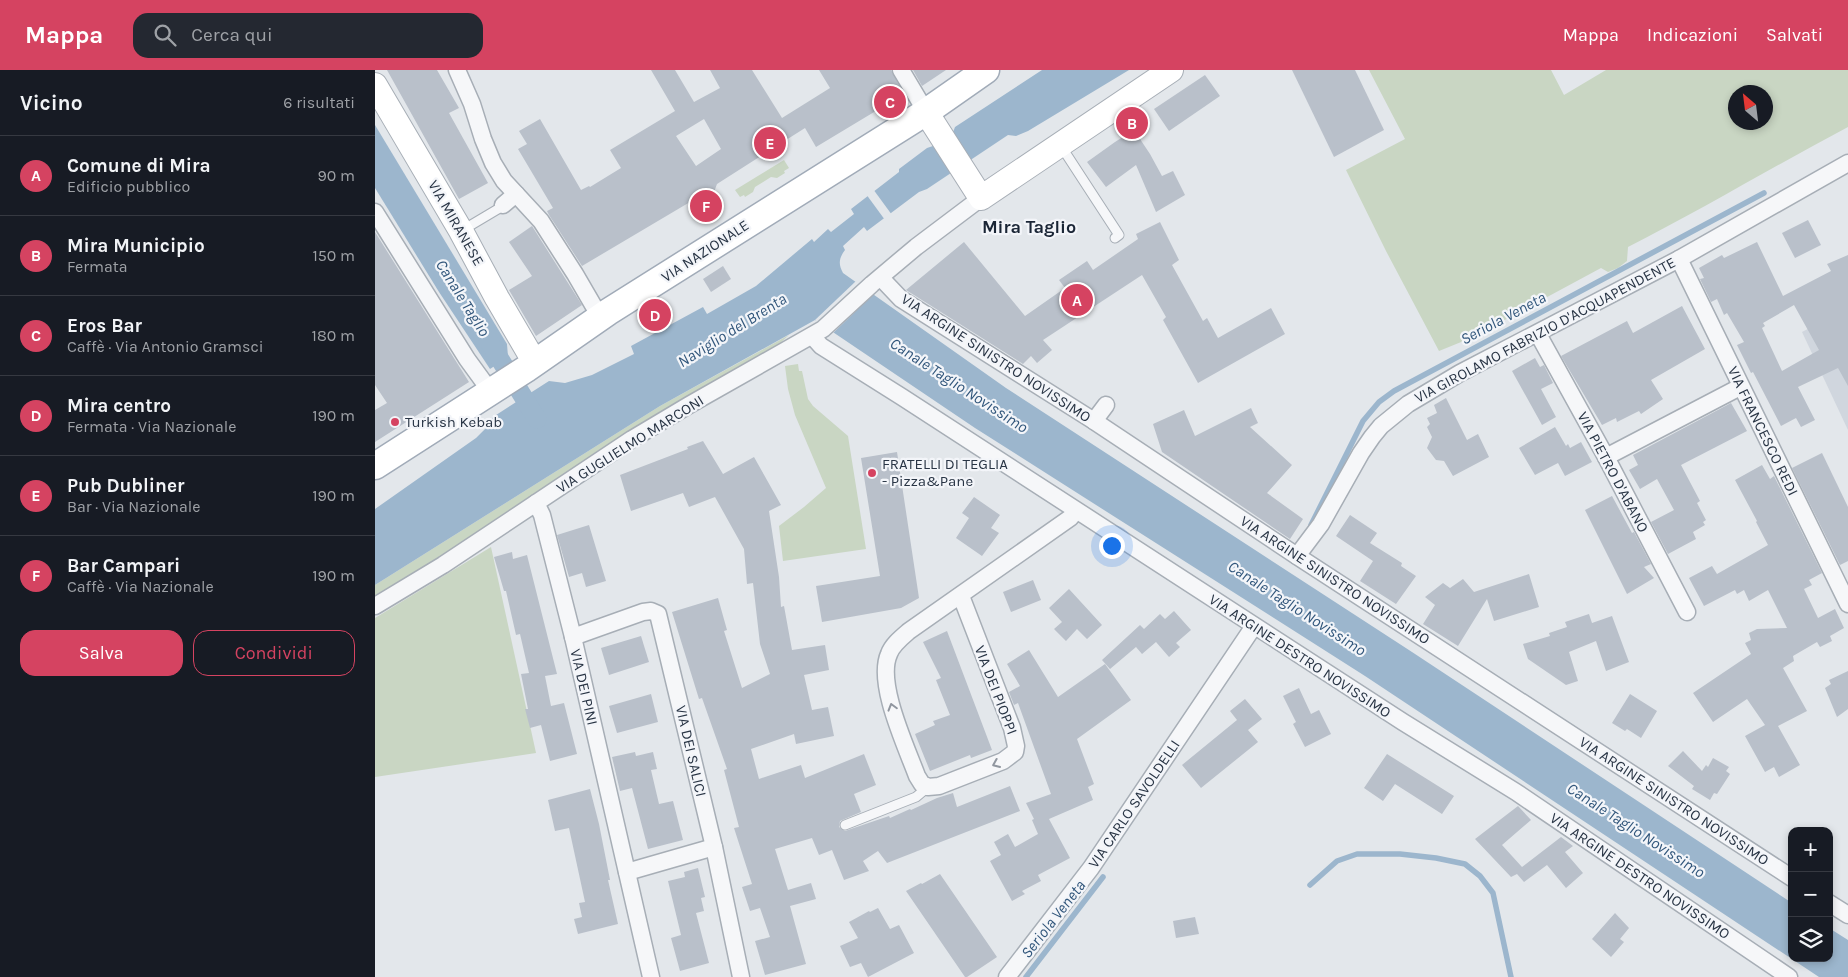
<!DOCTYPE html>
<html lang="it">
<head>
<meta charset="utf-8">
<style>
	:root { --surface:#171b24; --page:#242831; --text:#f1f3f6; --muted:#9ea1a6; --line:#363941; --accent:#d54361 }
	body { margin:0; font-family:Karla,sans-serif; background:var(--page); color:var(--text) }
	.controls { position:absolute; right:15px; bottom:15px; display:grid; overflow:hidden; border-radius:10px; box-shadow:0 2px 8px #0003 }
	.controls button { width:45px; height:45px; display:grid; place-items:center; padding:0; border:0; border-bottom:1px solid var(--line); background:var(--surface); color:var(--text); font:25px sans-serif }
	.compass { position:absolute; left:1353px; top:15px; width:45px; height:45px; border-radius:50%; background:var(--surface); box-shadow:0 2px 8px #0003; rotate:332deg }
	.you { position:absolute; left:736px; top:475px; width:18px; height:18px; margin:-12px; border:4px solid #fff; border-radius:50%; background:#1a73e8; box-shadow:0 0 0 8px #1a73e833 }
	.badge { display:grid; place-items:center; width:32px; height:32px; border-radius:50%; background:var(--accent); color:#fff; font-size:16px; font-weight:700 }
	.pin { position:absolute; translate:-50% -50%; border:2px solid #fff; box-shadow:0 1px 5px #0006 }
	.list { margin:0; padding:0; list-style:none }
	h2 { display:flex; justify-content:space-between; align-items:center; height:65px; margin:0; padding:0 20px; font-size:21px }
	h2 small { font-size:16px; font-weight:400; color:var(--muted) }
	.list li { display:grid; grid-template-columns:32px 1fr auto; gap:15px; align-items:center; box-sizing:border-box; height:80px; padding:0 20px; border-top:1px solid var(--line) }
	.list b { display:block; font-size:19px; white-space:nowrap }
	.list p { margin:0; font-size:16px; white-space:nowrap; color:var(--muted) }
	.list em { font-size:16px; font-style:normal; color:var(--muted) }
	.actions { display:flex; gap:10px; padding:15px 20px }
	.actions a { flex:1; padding:11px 0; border:1px solid var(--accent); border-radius:15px; text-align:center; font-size:18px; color:var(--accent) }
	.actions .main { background:var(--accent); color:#fff }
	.icon { flex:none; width:28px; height:28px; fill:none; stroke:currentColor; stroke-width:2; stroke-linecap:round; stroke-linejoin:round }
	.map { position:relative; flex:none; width:1473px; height:907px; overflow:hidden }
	header { display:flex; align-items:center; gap:30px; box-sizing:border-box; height:70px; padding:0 25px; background:var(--accent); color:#fff }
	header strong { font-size:24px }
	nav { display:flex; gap:28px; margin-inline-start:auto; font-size:18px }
	.search { width:350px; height:45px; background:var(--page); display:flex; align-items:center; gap:12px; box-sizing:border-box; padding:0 18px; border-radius:15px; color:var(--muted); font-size:19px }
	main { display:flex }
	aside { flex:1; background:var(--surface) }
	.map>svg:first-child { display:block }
	.built { fill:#d0d6de }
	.green { fill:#c9d6c3; fill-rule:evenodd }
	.water { fill:#9cb6cd }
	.pier { fill:#e3e7eb }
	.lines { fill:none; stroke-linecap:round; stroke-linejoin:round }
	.stream { stroke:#9cb6cd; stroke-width:5.5 }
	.canal { stroke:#9cb6cd; stroke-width:19 }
	.building { fill:#b9c0ca; fill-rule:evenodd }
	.lane-casing { stroke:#a7aeb6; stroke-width:11 }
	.street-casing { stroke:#a7aeb6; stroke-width:19 }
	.secondary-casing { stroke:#a7aeb6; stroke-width:26 }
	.primary-casing { stroke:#a1abb8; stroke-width:29 }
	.lane { stroke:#f6f7f9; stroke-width:9 }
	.street { stroke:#f6f7f9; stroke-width:16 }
	.secondary { stroke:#fff; stroke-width:24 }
	.primary { stroke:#fff; stroke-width:26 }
	.oneway { stroke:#90969f }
	.poi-dot { fill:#d54361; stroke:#f3f5f9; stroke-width:2 }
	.labels { text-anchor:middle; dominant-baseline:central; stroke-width:4.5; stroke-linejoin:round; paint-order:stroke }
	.street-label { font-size:15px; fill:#293545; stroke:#f3f5f9 }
	.poi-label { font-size:15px; fill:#293545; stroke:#f3f5f9; text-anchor:start }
	.water-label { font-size:16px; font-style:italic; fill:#31567b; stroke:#f3f5f9 }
	.quarter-label { font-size:18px; font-weight:bold; fill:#1b2636; stroke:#f3f5f9 }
</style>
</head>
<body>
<header>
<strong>Mappa</strong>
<div class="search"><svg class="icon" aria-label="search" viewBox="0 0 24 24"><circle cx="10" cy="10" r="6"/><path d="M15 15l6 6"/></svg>Cerca qui</div>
<nav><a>Mappa</a><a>Indicazioni</a><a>Salvati</a></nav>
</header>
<main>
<aside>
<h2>Vicino<small>6 risultati</small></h2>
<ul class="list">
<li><span class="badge">A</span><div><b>Comune di Mira</b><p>Edificio pubblico</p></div><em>90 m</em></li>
<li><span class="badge">B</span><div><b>Mira Municipio</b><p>Fermata</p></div><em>150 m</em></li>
<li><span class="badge">C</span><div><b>Eros Bar</b><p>Caffè · Via Antonio Gramsci</p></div><em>180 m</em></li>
<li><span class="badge">D</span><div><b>Mira centro</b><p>Fermata · Via Nazionale</p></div><em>190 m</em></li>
<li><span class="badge">E</span><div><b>Pub Dubliner</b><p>Bar · Via Nazionale</p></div><em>190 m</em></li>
<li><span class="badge">F</span><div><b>Bar Campari</b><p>Caffè · Via Nazionale</p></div><em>190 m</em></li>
</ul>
<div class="actions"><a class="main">Salva</a><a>Condividi</a></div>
</aside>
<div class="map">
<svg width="1473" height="907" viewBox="0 0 1473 907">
	<rect width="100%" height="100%" fill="#e3e7eb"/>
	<!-- built -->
	<path class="built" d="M1473 238V360L1427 262Z"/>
	<!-- green -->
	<g class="green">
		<path d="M994 0H1176L1189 25 1231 0H1473V57C1399 96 1328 139 1253 177L1252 191 1243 198 1233 202 1226 198 1096 268 1064 281 1011 181 971 100 1030 69ZM1360 22H1390V52H1360Z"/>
		<path d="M409 90 414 98 409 101 410 103 402 108 396 107 380 117 378 122 370 127 369 125 365 127 360 120Z"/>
		<path d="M414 265 401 277 54 496 0 529V515L285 336Z"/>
		<path d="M423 294 424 301H427L433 329 438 336 473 366 491 479 408 491 404 456 429 437 451 418 420 345 413 319 410 296Z"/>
		<path d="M116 477 161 683 0 707V548Z"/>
	</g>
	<!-- water -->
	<g class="water">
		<path d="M667 0H754L653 61 641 66 633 65 552 119 544 122 492 161 489 157 468 176 470 180C464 188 463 194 468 203L631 318 1037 582 1417 833V888H1454V858L1473 870V907H1444L990 606 600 358 440 250 285 336 0 515V439L101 368 112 357 118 347 174 311 190 313 217 305 259 284 256 276 328 237 332 244 381 216 437 169 439 172 453 159 456 162 479 144 476 139 524 102V99L552 78 558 76 577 65 580 57Z"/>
		<path d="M0 55 132 274 133 287 115 299 64 222 0 118Z"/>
	</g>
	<!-- pier -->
	<g class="pier">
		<path d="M498 119 517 145 510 150 491 124Z"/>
		<path d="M481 211 500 223 457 264 447 257 440 250Z"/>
	</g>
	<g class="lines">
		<!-- stream -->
		<g class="stream">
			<path d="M936 455 988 351 1004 332 1019 321 1389 123"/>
			<path d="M935 815 962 791 982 784H1025L1061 788 1090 794 1105 806 1118 823 1136 907"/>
			<path d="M651 907 728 807"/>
		</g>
		<!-- canal -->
		<path class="canal" d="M113 270 162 349"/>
	</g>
	<!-- building -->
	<g class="building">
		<path d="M12 0H62L84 38 74 43 113 113 84 129Z"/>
		<path d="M276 0H300L319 32 345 18 335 0H377L407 48 455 18 444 0H516L529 24 441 77 430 58 342 114 338 125 347 139 326 151 315 132 207 196 174 145 172 141 178 138 143 79 152 74 144 61 165 49 206 120 214 116 215 117 246 98 235 80 300 41ZM329 49 346 79 321 96 301 66Z"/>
		<path d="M538 0H571L547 16Z"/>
		<path d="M917 0H980L1009 60 959 87Z"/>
		<path d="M830 5 845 26 794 61 779 39Z"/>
		<path d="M759 60 775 84 787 106 798 101 810 125 781 142 761 95 731 117 712 92 740 72Z"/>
		<path d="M1433 150 1446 175 1420 188 1407 163Z"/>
		<path d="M785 152 804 190 797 195 828 251 832 248 843 268 896 238 910 264 823 313 788 250 791 247 767 205 668 270 677 280 662 293 656 286 648 294 531 220 589 172 650 246 690 218 684 210 712 191 718 200 763 169 761 164Z"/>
		<path d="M157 156 207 235 161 266 134 220 157 206 134 172Z"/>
		<path d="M0 162 94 312 0 372V340L12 333 0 315Z"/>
		<path d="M1382 172 1408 226 1456 201 1452 194 1473 185V316L1463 298 1423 317 1440 350 1426 357 1421 348 1406 356 1378 302 1376 303 1362 275 1369 272 1352 243 1349 245 1342 229 1336 232 1325 209 1329 208 1324 198 1347 185 1349 188ZM1419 235 1444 280 1407 301 1387 258 1390 256 1388 253Z"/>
		<path d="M348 196 356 209 336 222 328 209Z"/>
		<path d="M1307 236 1330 279 1276 310 1288 329 1266 344 1264 341 1242 352 1241 348 1227 355 1186 286 1252 251 1258 263Z"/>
		<path d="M1160 288 1165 297 1169 295 1178 313 1166 319 1181 347 1167 355 1137 301Z"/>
		<path d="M1071 328 1092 370 1103 364 1114 387 1078 406 1069 391 1061 390 1052 378 1057 367 1052 357 1055 354 1052 348 1062 343 1059 335Z"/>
		<path d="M1356 333 1372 361 1306 395 1325 431 1322 433 1331 450 1328 452 1330 455 1318 462 1321 469 1293 484 1276 452 1299 440 1282 409 1265 419 1254 400 1263 395 1258 385Z"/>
		<path d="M876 338 883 353 875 357 917 395 892 423 928 449 915 469 787 382 778 354 809 340 820 366Z"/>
		<path d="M1180 357 1191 376 1193 374 1195 378 1206 372 1217 392 1190 406 1183 393 1160 405 1144 378Z"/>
		<path d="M328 371 348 404 379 387 406 435 394 441 404 507 406 537 409 536 417 580 450 575 454 600 429 605 437 640 453 637 459 666 421 674 419 664 376 679 384 709 426 695 430 708 489 684 501 715 479 724 486 742 465 751 464 757 470 761 514 746 515 748 535 739 536 740 562 728 578 723 582 737 635 716 645 741 512 793 503 781 488 791 494 801 469 810 457 780 444 785 437 768 400 779 413 820 436 813 441 829 415 836 431 894 390 905 380 871 395 867 385 838 375 841 367 817 377 814 359 758 364 757 349 700 352 699 327 628 324 629 297 542 343 528 352 560 349 561 367 618 395 604 385 574 378 513 372 514 369 479 340 427 314 437 308 423 256 441 245 405 313 379 312 377Z"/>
		<path d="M522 382 544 528 526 538 447 552 441 516 505 506 486 388Z"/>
		<path d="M1447 383 1473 437V491L1465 495 1417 398Z"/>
		<path d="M1387 395 1395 409 1399 406 1447 503 1434 510 1437 515 1429 519 1443 548 1460 539 1469 558 1455 566 1457 571 1445 577 1442 572 1418 586 1419 591 1408 598 1432 641 1403 656 1425 695 1404 707 1399 697 1390 702 1370 666 1390 655 1372 629 1338 652 1318 623 1376 584 1370 573 1376 570 1374 563 1382 559 1412 558 1393 520 1374 531 1369 520 1362 524 1360 520 1329 536 1314 508 1337 496 1342 504 1393 475 1381 452 1382 451 1360 410Z"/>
		<path d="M1237 426 1257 463 1259 462 1276 494 1269 497 1279 508 1252 524 1210 440Z"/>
		<path d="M599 427 625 445 616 458 624 463 607 486 581 468 594 448 587 443Z"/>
		<path d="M975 445 1002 463 995 473 1027 493 1026 496 1041 506 1021 534 985 511 998 491 961 466Z"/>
		<path d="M214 455 231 511 211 517 207 503 194 507 182 465Z"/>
		<path d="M137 482 138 489 152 485 182 604 170 606 176 636 189 633 202 684 175 691 166 655 155 658 150 639H153L146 604 154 603 145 564 141 565 131 521H129L119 487Z"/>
		<path d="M1154 504 1164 537 1119 551 1112 529 1083 576 1048 554 1060 535 1050 527 1068 513 1075 518 1088 509 1099 522Z"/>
		<path d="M658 510 666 530 636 542 628 522Z"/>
		<path d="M694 519 727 555 712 569 702 559 691 571 679 559 687 552 674 538Z"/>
		<path d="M799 541 816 560 801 573 805 577 794 587 781 572 767 584 761 577 735 599 727 590 765 555 769 559 785 544 790 549Z"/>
		<path d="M1214 544 1217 553 1237 546 1254 592 1231 601 1221 571 1194 582 1203 611 1191 615 1153 589 1148 574 1175 566 1174 563 1192 557 1190 552Z"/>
		<path d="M572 561 617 680 596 688 595 685 555 701 540 664 560 655 558 651 575 645 561 610 566 608 548 572Z"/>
		<path d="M266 566 274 592 234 605 226 578Z"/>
		<path d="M654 580 683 627 730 594 756 630 702 669 719 714 713 717 718 730 674 749 695 788 663 805 666 811 647 821 650 824 637 831 615 791 626 785 619 772 633 764 640 777 663 764 657 750 659 749 651 733 676 724 643 633 639 635 634 622 645 616 632 594Z"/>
		<path d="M1473 601V639L1462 647 1450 618 1456 614 1454 610Z"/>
		<path d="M924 618 936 644 944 640 956 664 930 677 918 654 921 652 908 626Z"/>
		<path d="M276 624 283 652 242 663 234 636Z"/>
		<path d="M1255 624 1282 641 1266 668 1252 659 1250 661 1237 653Z"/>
		<path d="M870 629 887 649 873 660 883 672 826 718 807 695 862 650 855 641Z"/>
		<path d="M1308 681 1327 701 1331 695 1333 697 1338 688 1354 697 1351 701 1355 704 1342 724 1339 723 1335 730 1317 719 1319 716 1293 696Z"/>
		<path d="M260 682 261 686 278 682 282 699 276 700 284 734 298 731 308 770 273 779 257 718 245 721 237 687Z"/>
		<path d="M1012 684 1079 726 1067 744 1020 714 1008 731 989 718Z"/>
		<path d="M215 719 224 754 235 810H233L243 854 203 864 199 849 207 847 204 833 210 832 194 758 180 761 173 730Z"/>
		<path d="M1143 736 1156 750 1127 775 1147 797 1186 767 1198 776 1190 782 1208 803 1191 818 1172 795 1149 812 1142 804 1136 807 1100 769Z"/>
		<path d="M323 798 330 827 326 828 329 841 321 843 334 893 305 901 296 868 306 865 293 811 310 807 309 802Z"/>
		<path d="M565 804 622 887 592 907H590L531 821 546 813 547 814Z"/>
		<path d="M503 838 515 859 524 855 539 883 493 907 486 893 475 897 465 876 483 868 474 852 494 841 495 842Z"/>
		<path d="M1240 843 1254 858 1245 869 1249 872 1236 887 1217 869Z"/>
		<path d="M820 847 824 864 801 868 798 851Z"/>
	</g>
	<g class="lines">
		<!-- lane casing -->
		<g class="lane-casing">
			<g id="lane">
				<path d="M686 76 744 165 740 168"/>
				<path d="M86 161 123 139"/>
				<path d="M470 755 541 727 553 717"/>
			</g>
		</g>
		<!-- street casing -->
		<g class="street-casing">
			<g id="street">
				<path d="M82 0 97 34 108 69 118 93 129 111 166 151 200 204 225 247"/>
				<path d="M526 0 551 42"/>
				<path d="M128 135 141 124"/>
				<path d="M0 142 92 289 116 322"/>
				<path d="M1304 189 1473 534"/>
				<path d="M506 208 526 229 719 351 922 486 1417 808"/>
				<path d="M1163 264 1231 387 1312 542"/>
				<path d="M437 266 446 276 527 327 1028 652 1141 722 1414 907"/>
				<path d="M719 351 731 335"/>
				<path d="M1231 387 1365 317"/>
				<path d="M161 433 167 445 198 567 276 907"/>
				<path d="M922 486 946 454 986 383 997 367 1006 356 1033 334 1085 303 1304 189 1473 93"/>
				<path d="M586 526 637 658 641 676 640 682 628 691 564 716 553 717 547 714 542 706C531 676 501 613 514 584 517 575 527 567 534 561L695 448 701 441"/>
				<path d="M0 536 68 495 257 369 314 335 448 259 497 214 541 177 606 128"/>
				<path d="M198 567 268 542 276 541 283 544 339 777 366 907"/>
				<path d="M252 802 339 777"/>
				<path d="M1454 833 1473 845"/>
				<path d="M632 907 716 798 879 556"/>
			</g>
		</g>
		<!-- secondary casing -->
		<g class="secondary-casing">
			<g id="secondary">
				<path d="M0 15 86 161 122 228 160 293"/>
				<path d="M551 42 606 128 796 0"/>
			</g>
		</g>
		<!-- primary casing -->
		<g class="primary-casing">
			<path id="primary" d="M0 396 151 299 233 242 551 42 611 0"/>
		</g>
		<!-- lane -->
		<use href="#lane" class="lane"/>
		<!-- street -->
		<use href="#street" class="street"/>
		<!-- secondary -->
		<use href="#secondary" class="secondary"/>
		<!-- primary -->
		<use href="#primary" class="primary"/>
	</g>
	<!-- one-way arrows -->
	<defs><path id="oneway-chevron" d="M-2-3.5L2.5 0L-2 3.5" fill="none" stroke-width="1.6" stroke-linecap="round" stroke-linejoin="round" transform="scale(1.25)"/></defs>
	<g class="oneway">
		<use href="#oneway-chevron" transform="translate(517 637) rotate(-106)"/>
		<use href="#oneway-chevron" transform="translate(621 694) rotate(157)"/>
	</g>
	<!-- markers -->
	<g class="poi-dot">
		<circle cx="20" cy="352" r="5"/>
		<circle cx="497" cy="403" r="5"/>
	</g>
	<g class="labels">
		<!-- street labels -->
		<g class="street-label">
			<text transform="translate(81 153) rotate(60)">VIA MIRANESE</text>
			<text transform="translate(330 181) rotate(-33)">VIA NAZIONALE</text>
			<text transform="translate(1170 260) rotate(-28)">VIA GIROLAMO FABRIZIO D'ACQUAPENDENTE</text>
			<text transform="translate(621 288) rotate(33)">VIA ARGINE SINISTRO NOVISSIMO</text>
			<text transform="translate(1388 361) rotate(64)">VIA FRANCESCO REDI</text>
			<text transform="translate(255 374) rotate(-32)">VIA GUGLIELMO MARCONI</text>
			<text transform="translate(1238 402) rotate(62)">VIA PIETRO D'ABANO</text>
			<text transform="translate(960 510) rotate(33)">VIA ARGINE SINISTRO NOVISSIMO</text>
			<text transform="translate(925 586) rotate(33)">VIA ARGINE DESTRO NOVISSIMO</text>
			<text transform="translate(209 617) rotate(77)">VIA DEI PINI</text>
			<text transform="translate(621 620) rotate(69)">VIA DEI PIOPPI</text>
			<text transform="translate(316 681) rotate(77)">VIA DEI SALICI</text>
			<text transform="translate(1299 731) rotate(33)">VIA ARGINE SINISTRO NOVISSIMO</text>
			<text transform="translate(759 734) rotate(-56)">VIA CARLO SAVOLDELLI</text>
			<text transform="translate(1265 806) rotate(34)">VIA ARGINE DESTRO NOVISSIMO</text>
		</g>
		<!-- poi labels -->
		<g class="poi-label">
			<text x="30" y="352">Turkish Kebab</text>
			<text x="507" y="394">FRATELLI DI TEGLIA<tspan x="507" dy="17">- Pizza&amp;Pane</tspan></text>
		</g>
		<!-- water labels -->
		<g class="water-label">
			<text transform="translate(88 228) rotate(58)">Canale Taglio</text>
			<text transform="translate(1128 248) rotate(-28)">Seriola Veneta</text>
			<text transform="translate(357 260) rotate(-32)">Naviglio del Brenta</text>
			<text transform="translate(584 315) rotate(33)">Canale Taglio Novissimo</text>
			<text transform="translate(922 538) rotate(33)">Canale Taglio Novissimo</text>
			<text transform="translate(1261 760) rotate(33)">Canale Taglio Novissimo</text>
			<text transform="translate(678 849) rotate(-52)">Seriola Veneta</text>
		</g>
		<!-- quarter labels -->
		<g class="quarter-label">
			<text x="654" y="157">Mira Taglio</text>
		</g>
	</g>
</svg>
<div class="controls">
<button>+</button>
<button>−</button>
<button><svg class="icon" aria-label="layers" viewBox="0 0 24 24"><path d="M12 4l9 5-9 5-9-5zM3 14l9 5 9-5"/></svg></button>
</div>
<svg class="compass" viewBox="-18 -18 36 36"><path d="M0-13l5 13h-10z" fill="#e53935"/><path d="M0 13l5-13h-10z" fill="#9ea1a6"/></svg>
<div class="you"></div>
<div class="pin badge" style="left:702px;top:230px">A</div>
<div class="pin badge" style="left:757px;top:53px">B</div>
<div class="pin badge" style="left:515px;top:32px">C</div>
<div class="pin badge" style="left:280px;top:245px">D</div>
<div class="pin badge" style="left:395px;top:73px">E</div>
<div class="pin badge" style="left:331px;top:136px">F</div>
</div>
</main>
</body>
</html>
